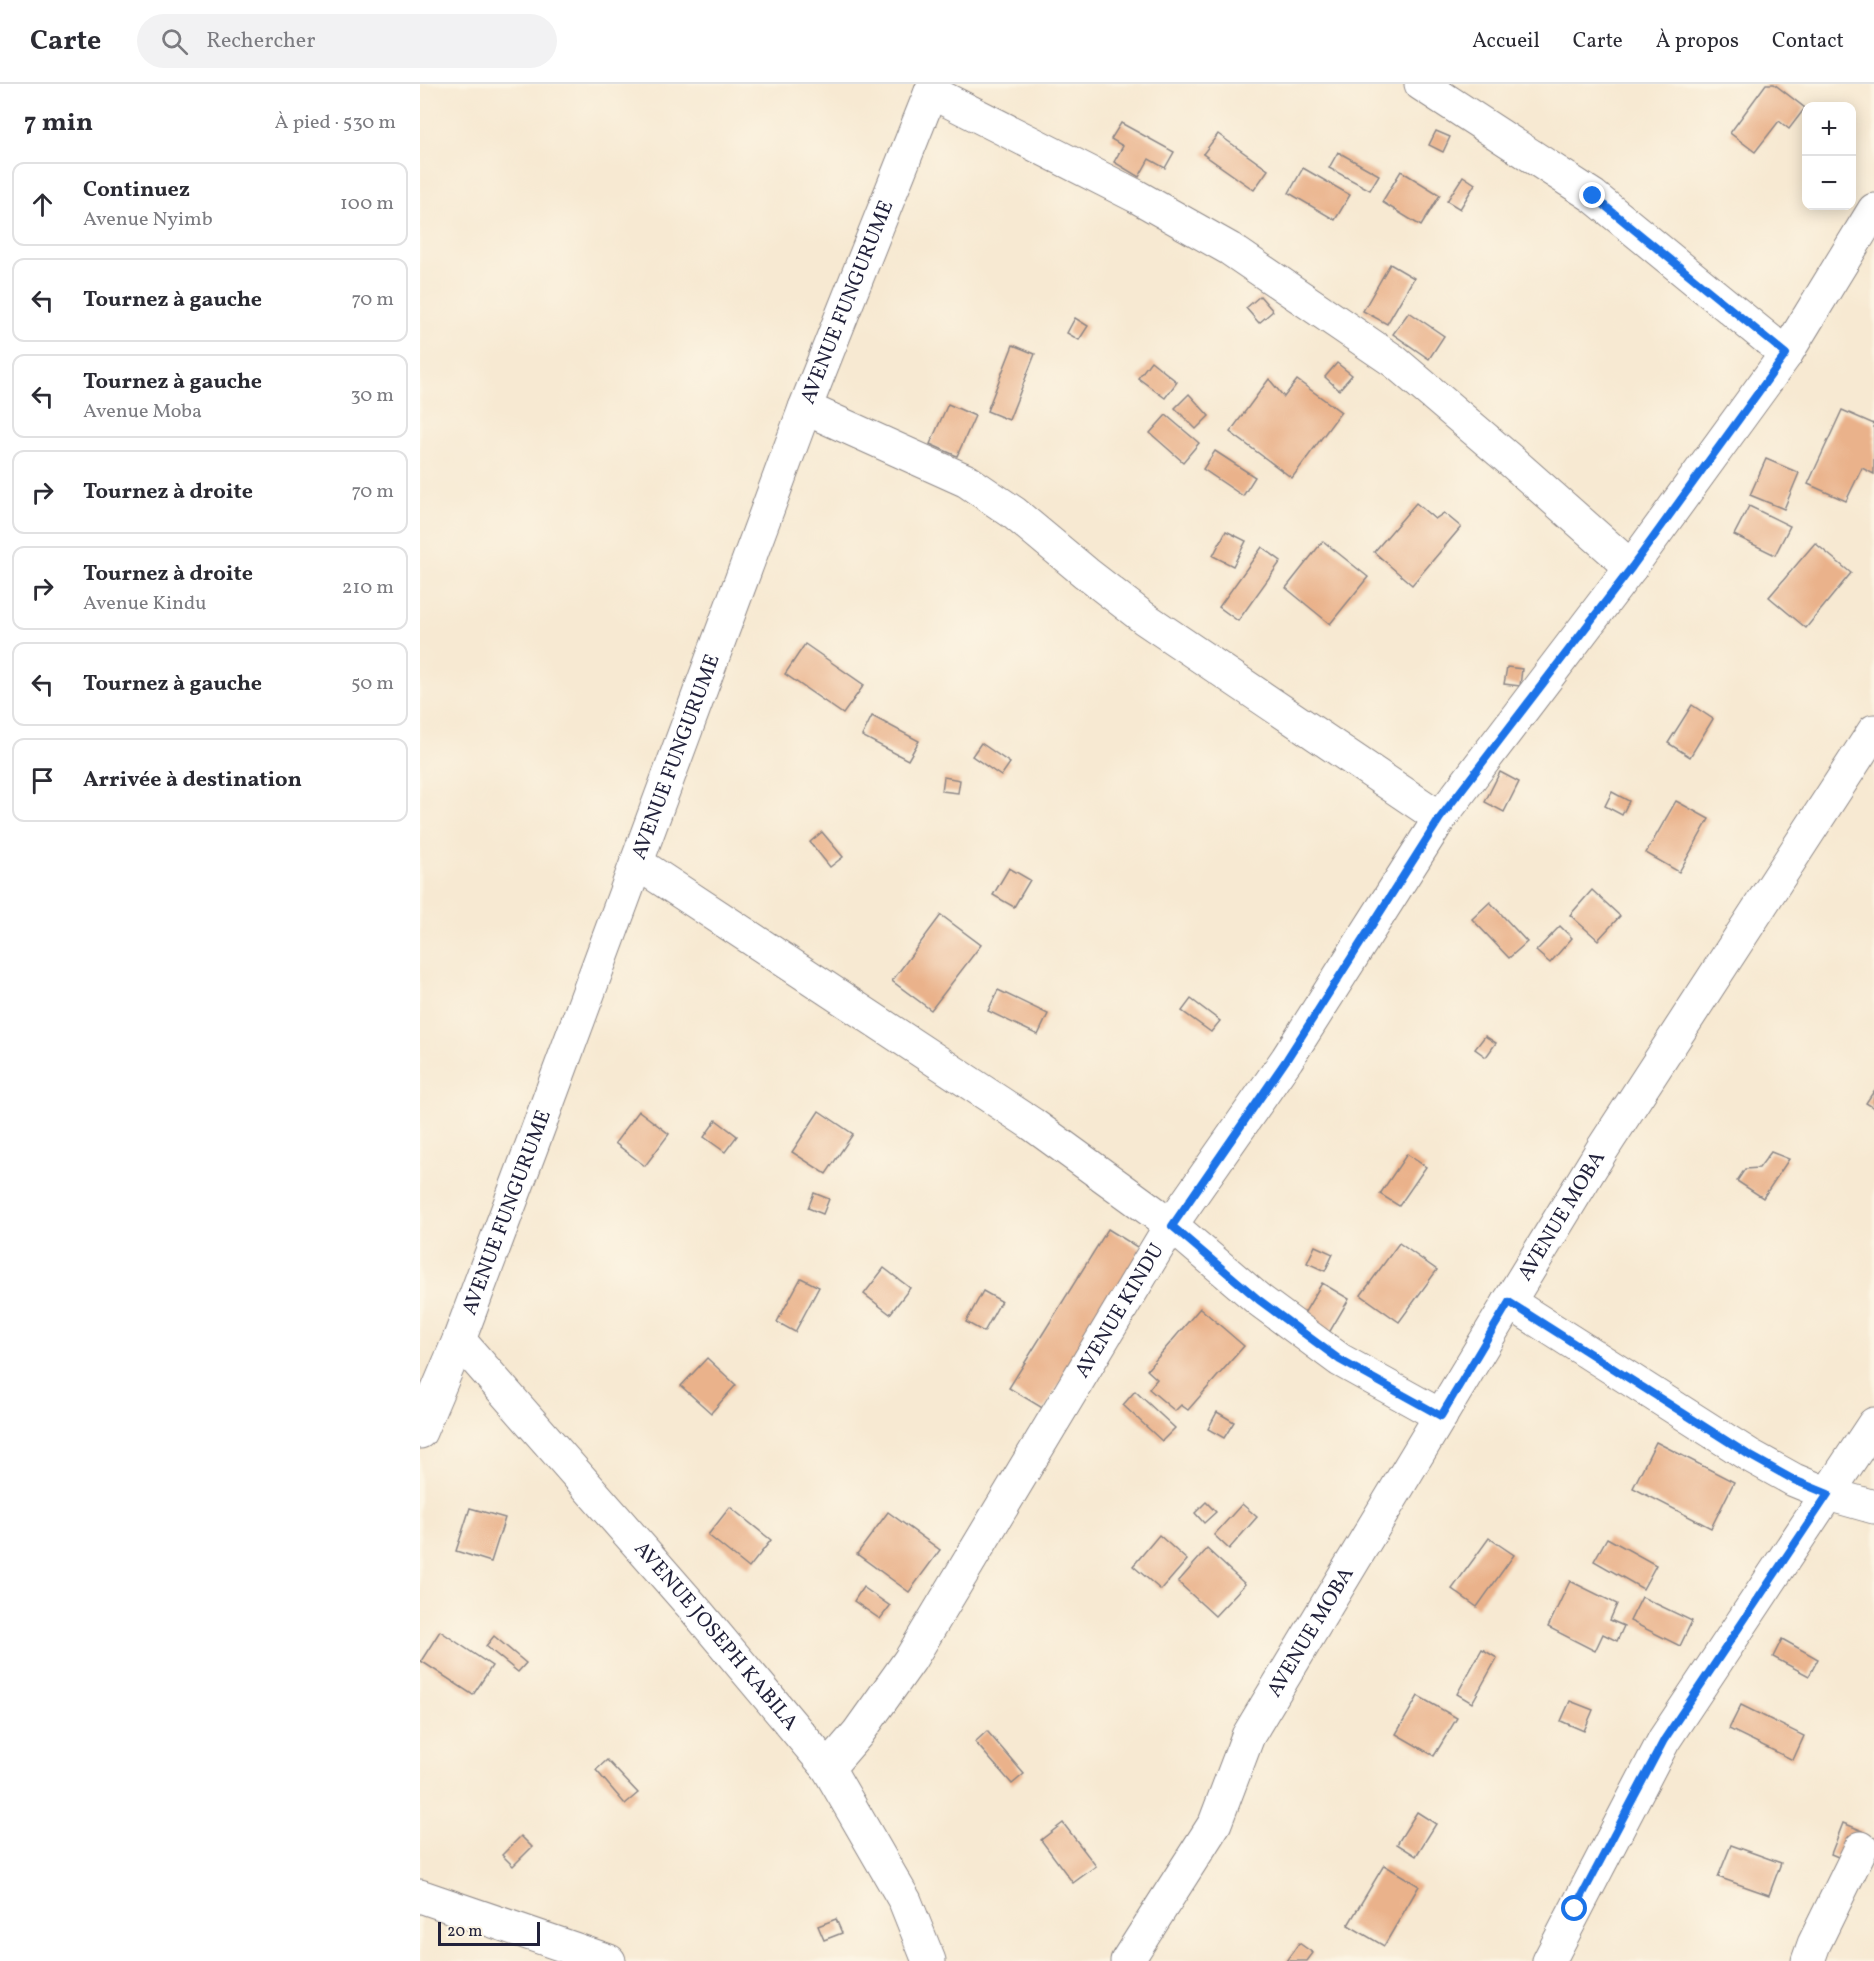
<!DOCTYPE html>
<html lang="fr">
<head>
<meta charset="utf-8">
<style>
	:root { --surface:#fff; --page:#f2f2f3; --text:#2b2b33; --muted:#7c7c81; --line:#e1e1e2 }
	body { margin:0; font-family:Vollkorn,serif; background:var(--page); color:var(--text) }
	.controls { position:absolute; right:18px; top:18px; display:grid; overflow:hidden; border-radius:12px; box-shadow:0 3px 15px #0003 }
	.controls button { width:54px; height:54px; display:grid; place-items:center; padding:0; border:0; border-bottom:2px solid var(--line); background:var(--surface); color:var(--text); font:30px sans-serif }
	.scale { position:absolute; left:18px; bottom:15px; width:102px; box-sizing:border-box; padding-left:6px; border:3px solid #22223b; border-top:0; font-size:16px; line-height:21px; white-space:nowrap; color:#22223b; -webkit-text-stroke:4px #fcf5e5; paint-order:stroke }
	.stop { position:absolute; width:18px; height:18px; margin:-14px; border:4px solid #1a73e8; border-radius:50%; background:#fff }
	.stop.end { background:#1a73e8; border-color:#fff; box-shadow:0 2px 6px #0008 }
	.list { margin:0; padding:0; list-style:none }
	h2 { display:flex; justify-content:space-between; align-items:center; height:78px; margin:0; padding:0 24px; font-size:26px }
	h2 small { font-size:20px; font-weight:400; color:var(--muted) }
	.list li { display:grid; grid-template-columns:39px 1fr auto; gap:18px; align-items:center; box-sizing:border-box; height:84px; margin:0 12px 12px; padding:0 12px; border:2px solid var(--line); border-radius:12px }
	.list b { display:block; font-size:22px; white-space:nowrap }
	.list p { margin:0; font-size:20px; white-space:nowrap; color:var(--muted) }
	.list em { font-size:20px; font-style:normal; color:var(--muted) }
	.icon { flex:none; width:33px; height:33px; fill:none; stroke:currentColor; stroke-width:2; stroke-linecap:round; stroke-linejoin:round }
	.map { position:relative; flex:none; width:1454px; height:1877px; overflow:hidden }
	header { display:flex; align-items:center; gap:36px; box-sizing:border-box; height:84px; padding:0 30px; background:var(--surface); border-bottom:2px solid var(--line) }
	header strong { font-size:28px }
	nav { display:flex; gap:33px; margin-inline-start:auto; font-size:21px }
	.search { width:420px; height:54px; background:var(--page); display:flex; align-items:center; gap:15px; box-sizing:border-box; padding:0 21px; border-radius:33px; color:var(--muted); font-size:22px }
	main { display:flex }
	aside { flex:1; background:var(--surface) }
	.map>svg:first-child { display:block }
	.building { fill:#eab28b }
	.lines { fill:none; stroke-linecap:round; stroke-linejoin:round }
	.minor-casing { stroke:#8c8686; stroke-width:35 }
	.minor { stroke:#fff; stroke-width:33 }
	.route { stroke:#1a73e8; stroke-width:8 }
	.labels { text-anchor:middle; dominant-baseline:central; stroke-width:4.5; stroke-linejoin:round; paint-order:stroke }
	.street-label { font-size:21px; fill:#22223b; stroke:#fcf5e5 }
</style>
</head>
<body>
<header>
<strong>Carte</strong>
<div class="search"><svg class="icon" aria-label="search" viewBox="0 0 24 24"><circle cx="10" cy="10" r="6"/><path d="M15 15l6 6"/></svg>Rechercher</div>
<nav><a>Accueil</a><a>Carte</a><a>À propos</a><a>Contact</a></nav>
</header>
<main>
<aside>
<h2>7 min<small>À pied · 530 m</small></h2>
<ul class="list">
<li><svg class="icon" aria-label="ahead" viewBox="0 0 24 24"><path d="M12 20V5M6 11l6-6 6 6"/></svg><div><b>Continuez</b><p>Avenue Nyimb</p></div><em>100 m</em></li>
<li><svg class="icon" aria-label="left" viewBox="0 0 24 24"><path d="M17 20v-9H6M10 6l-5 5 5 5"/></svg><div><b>Tournez à gauche</b></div><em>70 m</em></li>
<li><svg class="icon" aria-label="left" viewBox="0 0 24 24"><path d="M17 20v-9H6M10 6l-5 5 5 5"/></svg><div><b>Tournez à gauche</b><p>Avenue Moba</p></div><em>30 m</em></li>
<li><svg class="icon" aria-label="right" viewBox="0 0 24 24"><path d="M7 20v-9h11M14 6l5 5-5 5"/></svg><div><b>Tournez à droite</b></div><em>70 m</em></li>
<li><svg class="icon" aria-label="right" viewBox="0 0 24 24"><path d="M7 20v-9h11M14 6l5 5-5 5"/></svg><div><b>Tournez à droite</b><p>Avenue Kindu</p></div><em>210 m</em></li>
<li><svg class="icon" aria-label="left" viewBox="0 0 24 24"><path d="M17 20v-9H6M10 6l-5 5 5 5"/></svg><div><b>Tournez à gauche</b></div><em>50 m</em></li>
<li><svg class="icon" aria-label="arrive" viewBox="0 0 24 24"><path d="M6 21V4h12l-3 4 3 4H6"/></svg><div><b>Arrivée à destination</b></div></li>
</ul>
</aside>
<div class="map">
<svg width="1454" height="1877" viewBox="0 0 1454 1877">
	<rect width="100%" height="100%" fill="#fcf5e5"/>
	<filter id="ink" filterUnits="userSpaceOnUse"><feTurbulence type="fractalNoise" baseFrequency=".0167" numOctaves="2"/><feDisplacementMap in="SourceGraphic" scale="12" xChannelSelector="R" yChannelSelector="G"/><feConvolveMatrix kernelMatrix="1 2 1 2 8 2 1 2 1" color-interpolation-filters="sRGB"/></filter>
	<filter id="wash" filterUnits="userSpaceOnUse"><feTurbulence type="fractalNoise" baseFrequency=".008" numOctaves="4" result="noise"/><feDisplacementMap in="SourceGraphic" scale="24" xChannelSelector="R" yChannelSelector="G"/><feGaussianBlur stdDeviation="1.35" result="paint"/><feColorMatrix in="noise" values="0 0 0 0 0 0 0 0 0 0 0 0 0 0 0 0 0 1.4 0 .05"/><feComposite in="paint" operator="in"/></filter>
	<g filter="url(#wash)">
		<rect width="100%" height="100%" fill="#f7e9d2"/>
		<g id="blocks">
			<!-- building -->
			<g class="building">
				<path d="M1346 0H1354L1385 24 1369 45 1359 37 1335 68 1310 49Z"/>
				<path d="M701 39 754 68 745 84 729 75 719 93 694 78 703 62 691 55Z"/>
				<path d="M1016 47 1030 53 1023 68 1009 61Z"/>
				<path d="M798 50 848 86 834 106 783 70Z"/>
				<path d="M918 68 959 91 950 106 909 84Z"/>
				<path d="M883 84 930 111 915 136 869 109Z"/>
				<path d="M981 87 1020 111 1001 142 962 118Z"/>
				<path d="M1043 92 1055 100 1040 125 1027 117Z"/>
				<path d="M970 180 994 194 967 240 943 227Z"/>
				<path d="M840 212 853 227 839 239 826 224Z"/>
				<path d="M989 228 1024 252 1009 275 973 250Z"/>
				<path d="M655 234 668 242 659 256 647 249Z"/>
				<path d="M593 261 615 270 589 336 567 327Z"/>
				<path d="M731 277 757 298 745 314 718 294Z"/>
				<path d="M917 279 932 291 919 306 905 293Z"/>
				<path d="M849 295 864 313 877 296 921 328 872 394 810 348Z"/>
				<path d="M769 310 789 332 776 345 755 324Z"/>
				<path d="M528 320 555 332 537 372 510 360Z"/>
				<path d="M1422 326 1454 340V390L1442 384 1426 417 1388 400Z"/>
				<path d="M746 331 779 359 763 378 730 349Z"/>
				<path d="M795 367 835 393 823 412 783 385Z"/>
				<path d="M1346 375 1379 389 1364 425 1330 411Z"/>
				<path d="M996 419 1015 435 1024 429 1041 443 992 501 954 468Z"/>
				<path d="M1329 422 1370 442 1355 471 1314 451Z"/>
				<path d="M806 447 826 457 813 482 793 472Z"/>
				<path d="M903 457 948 493 910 540 866 504Z"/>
				<path d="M1395 459 1431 489 1386 544 1349 513Z"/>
				<path d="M842 463 861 477 818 537 799 523Z"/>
				<path d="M385 560 444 601 423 630 365 590Z"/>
				<path d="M1087 583 1102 585 1100 602 1084 600Z"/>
				<path d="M1272 621 1293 635 1270 673 1248 659Z"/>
				<path d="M452 632 499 657 488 676 442 652Z"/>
				<path d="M561 659 590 679 581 692 552 672Z"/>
				<path d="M1080 688 1099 698 1084 728 1065 718Z"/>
				<path d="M524 693 540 696 538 709 522 707Z"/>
				<path d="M1192 708 1209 717 1202 731 1185 722Z"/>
				<path d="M1256 717 1289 735 1259 788 1226 769Z"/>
				<path d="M402 748 423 773 410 783 390 758Z"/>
				<path d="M589 784 610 796 594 823 573 811Z"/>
				<path d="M1172 806 1200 832 1178 856 1150 831Z"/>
				<path d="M1070 818 1107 858 1089 874 1052 835Z"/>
				<path d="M521 831 561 861 511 926 472 897Z"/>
				<path d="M1140 842 1152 854 1130 879 1116 867Z"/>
				<path d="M578 906 628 930 618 951 568 927Z"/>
				<path d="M771 915 800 937 791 948 762 927Z"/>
				<path d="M1065 952 1076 959 1066 973 1055 965Z"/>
				<path d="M1454 1007V1024L1446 1019Z"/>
				<path d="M219 1027 249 1050 225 1082 195 1059Z"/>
				<path d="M399 1027 433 1050 406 1090 372 1068Z"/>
				<path d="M296 1036 317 1052 305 1068 284 1053Z"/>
				<path d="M1351 1068 1369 1075 1343 1114 1317 1097 1325 1085 1339 1084Z"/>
				<path d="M987 1070 1006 1083 979 1122 960 1110Z"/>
				<path d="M394 1109 409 1115 403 1130 388 1124Z"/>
				<path d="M688 1145 722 1166 624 1325 589 1304Z"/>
				<path d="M979 1159 1017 1186 979 1238 941 1211Z"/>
				<path d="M895 1162 913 1170 905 1187 887 1179Z"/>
				<path d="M464 1184 490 1204 470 1230 444 1210Z"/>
				<path d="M381 1194 399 1203 375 1248 357 1238Z"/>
				<path d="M902 1199 929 1215 906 1254 879 1238Z"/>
				<path d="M563 1207 581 1217 564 1248 546 1238Z"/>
				<path d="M780 1224 824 1262 768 1326 761 1321 755 1327 729 1305 737 1295 727 1286Z"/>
				<path d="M287 1274 316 1301 291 1329 261 1302Z"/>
				<path d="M715 1307 755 1344 742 1357 703 1321Z"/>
				<path d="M797 1328 814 1338 804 1354 788 1345Z"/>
				<path d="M1236 1358 1314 1398 1291 1444 1213 1404Z"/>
				<path d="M786 1418 796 1428 784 1439 775 1429Z"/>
				<path d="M822 1420 837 1433 809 1465 794 1451Z"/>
				<path d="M310 1423 351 1456 329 1484 288 1451Z"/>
				<path d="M50 1424 85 1434 71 1478 36 1467Z"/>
				<path d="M468 1428 520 1466 489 1508 437 1470Z"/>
				<path d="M739 1451 767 1476 741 1506 713 1482Z"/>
				<path d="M1069 1454 1094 1471 1057 1523 1032 1505Z"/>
				<path d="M1187 1454 1236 1481 1223 1505 1174 1477Z"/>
				<path d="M787 1465 825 1500 795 1532 758 1498Z"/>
				<path d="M1150 1497 1197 1520 1190 1536 1204 1542 1197 1557 1183 1550 1175 1567 1128 1543Z"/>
				<path d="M443 1503 470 1522 460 1535 434 1517Z"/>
				<path d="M1222 1513 1272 1537 1260 1562 1210 1537Z"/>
				<path d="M20 1547 72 1582 53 1611 1 1577Z"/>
				<path d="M74 1552 106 1579 98 1588 66 1562Z"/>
				<path d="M1362 1555 1398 1575 1389 1592 1353 1573Z"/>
				<path d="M1062 1565 1077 1574 1052 1619 1037 1610Z"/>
				<path d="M998 1612 1037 1634 1014 1672 976 1650Z"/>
				<path d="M1150 1617 1173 1626 1164 1647 1141 1637Z"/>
				<path d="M1321 1621 1384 1652 1373 1676 1309 1645Z"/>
				<path d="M567 1647 604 1690 592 1700 555 1658Z"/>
				<path d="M187 1676 218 1709 205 1720 176 1686Z"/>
				<path d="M997 1728 1016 1740 996 1772 977 1760Z"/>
				<path d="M643 1739 676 1782 653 1799 621 1756Z"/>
				<path d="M1423 1739 1443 1747 1430 1778 1411 1770Z"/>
				<path d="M101 1752 112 1763 93 1782 82 1771Z"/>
				<path d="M1311 1761 1361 1779 1349 1811 1298 1793Z"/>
				<path d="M964 1781 999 1802 964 1862 928 1841Z"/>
				<path d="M416 1835 422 1849 404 1856 398 1842Z"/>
				<path d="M879 1859 893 1869 887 1877H866Z"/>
			</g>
		</g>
	</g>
	<g filter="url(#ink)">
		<use href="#blocks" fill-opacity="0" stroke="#8c8686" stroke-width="1.5"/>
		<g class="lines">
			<!-- minor casing -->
			<g class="minor-casing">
				<g id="minor">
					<path d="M1001 0 1173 112 1366 270"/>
					<path d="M511 8 716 112 810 165 974 277 1089 375 1211 483"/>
					<path d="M385 324 547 397 594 429 666 489 724 534 1020 734"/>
					<path d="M217 779 612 1040 751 1141 839 1216 920 1276 1021 1332"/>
					<path d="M1089 1218 1329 1371 1374 1396 1408 1410 1454 1423"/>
					<path id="s1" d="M39 1256 272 1522 408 1684 485 1817 509 1877"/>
					<path id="s2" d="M0 1348 39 1256 112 1061 385 324 514 0"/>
					<path id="s3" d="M408 1684 438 1649 490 1576 751 1141 867 975 1020 734 1211 483 1366 270 1454 126"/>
					<path d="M0 1812 189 1877"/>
					<path id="s4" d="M707 1877 795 1739 828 1652 1089 1218 1183 1064 1454 647"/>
					<path d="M1129 1877 1244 1656 1454 1340"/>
					<path d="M1388 1877 1394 1860 1441 1764"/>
				</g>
			</g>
			<!-- minor -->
			<use href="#minor" class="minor"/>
		</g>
	</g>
	<g class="lines" filter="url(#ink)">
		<!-- route -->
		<path class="route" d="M1155 1825 1244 1656 1408 1410 1374 1396 1329 1371 1089 1218 1021 1332 920 1276 839 1216 752 1142 867 975 1020 734 1212 483 1366 270 1173 112"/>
	</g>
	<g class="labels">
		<!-- street labels -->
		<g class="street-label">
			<text stroke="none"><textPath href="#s2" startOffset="1208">AVENUE FUNGURUME</textPath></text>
			<text stroke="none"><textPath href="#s2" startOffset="722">AVENUE FUNGURUME</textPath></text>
			<text stroke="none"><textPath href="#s2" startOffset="236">AVENUE FUNGURUME</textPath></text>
			<text stroke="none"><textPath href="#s4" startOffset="864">AVENUE MOBA</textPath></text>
			<text stroke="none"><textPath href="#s3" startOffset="543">AVENUE KINDU</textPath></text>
			<text stroke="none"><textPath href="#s4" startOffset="378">AVENUE MOBA</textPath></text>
			<text stroke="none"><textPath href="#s1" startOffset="392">AVENUE JOSEPH KABILA</textPath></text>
		</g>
	</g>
</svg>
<div class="controls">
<button>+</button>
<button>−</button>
</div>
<div class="scale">20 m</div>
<div class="stop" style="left:1155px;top:1825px"></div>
<div class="stop end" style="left:1173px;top:112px"></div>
</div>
</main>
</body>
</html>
